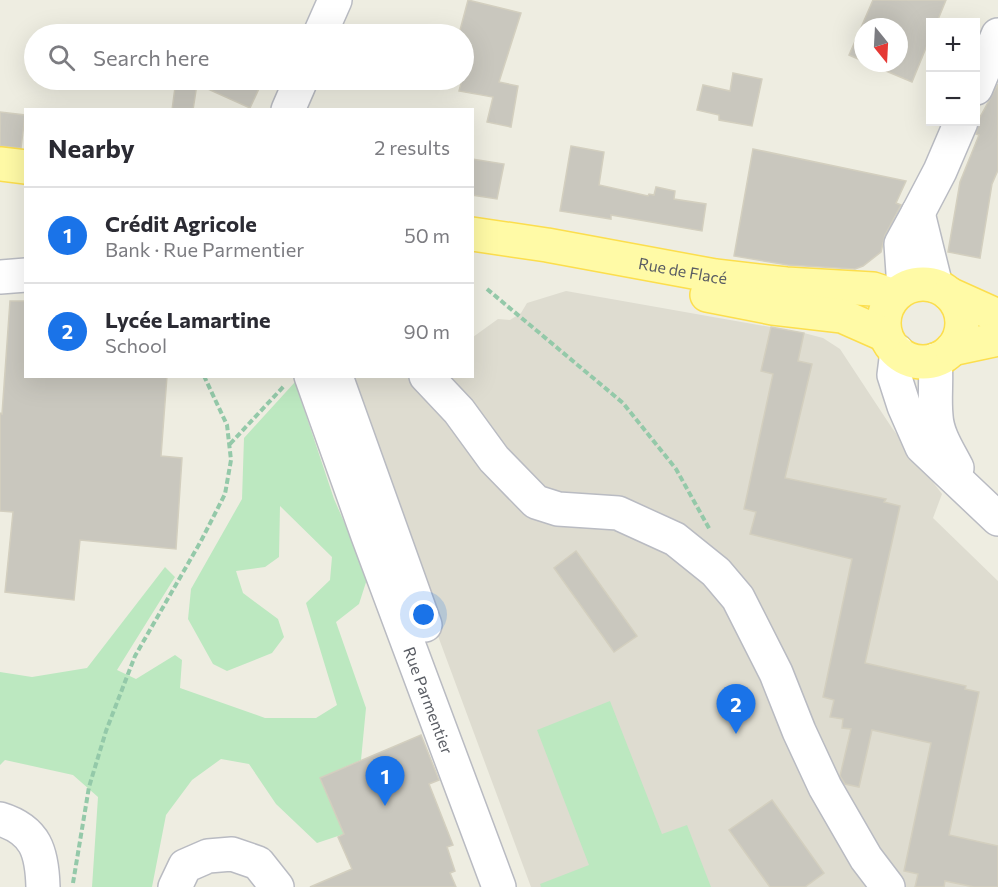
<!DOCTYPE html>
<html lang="en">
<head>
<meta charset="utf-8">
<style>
	:root { --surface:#fff; --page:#f7f7f7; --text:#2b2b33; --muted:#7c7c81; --line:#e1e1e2; --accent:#1a73e8 }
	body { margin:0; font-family:Commissioner,sans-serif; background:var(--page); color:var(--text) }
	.controls { position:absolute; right:18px; top:18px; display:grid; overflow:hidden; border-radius:0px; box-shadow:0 6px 24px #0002 }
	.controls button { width:54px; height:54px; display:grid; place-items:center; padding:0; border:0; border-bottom:2px solid var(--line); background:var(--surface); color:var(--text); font:30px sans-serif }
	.compass { position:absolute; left:854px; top:18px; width:54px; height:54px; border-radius:50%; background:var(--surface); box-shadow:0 6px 24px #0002; rotate:162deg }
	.you { position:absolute; left:424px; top:615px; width:21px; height:21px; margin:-15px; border:4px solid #fff; border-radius:50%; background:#1a73e8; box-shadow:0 0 0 9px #1a73e833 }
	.badge { display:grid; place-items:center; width:39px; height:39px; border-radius:50%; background:var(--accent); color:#fff; font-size:20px; font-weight:700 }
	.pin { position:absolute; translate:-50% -50px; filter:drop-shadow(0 2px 3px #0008) }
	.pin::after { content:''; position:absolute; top:32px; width:21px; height:18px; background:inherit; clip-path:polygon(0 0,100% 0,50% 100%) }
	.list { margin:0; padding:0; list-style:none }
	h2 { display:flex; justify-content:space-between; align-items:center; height:78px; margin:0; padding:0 24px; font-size:26px }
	h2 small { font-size:20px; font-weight:400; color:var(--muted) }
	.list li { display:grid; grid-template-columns:39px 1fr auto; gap:18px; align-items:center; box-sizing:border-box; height:96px; padding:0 24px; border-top:2px solid var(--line) }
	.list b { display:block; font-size:22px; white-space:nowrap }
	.list p { margin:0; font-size:20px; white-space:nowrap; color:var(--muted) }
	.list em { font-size:20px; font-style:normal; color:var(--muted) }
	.icon { flex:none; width:33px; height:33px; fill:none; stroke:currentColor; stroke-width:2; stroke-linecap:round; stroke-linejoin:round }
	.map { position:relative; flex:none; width:998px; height:887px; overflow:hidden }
	.search { position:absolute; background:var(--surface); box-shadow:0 6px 24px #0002; left:24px; top:24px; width:450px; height:66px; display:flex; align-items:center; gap:15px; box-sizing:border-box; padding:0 21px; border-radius:33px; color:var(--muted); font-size:22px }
	.panel { position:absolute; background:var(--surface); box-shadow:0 6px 24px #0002; left:24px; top:108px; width:450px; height:270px; border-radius:0px }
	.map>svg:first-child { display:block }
	.education { fill:#dedcd0 }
	.green { fill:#bce8c0 }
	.building { fill:#c9c7be; stroke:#d3cfbf; stroke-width:1.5 }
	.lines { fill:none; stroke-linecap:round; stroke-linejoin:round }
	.minor-casing { stroke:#b9bbc2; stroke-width:36 }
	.major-casing { stroke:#fcde4d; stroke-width:36 }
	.path { stroke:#94c9a9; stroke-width:4; stroke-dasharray:6 3; stroke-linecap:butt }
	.minor { stroke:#fff; stroke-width:33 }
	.major { stroke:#fffaa6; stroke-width:33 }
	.labels { text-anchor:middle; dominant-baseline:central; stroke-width:4.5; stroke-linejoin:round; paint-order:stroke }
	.street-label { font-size:16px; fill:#5a5d64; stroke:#fff }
</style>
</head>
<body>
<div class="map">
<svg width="998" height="887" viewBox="0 0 998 887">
	<rect width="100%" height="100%" fill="#eeede1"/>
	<!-- education -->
	<path class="education" d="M566 291 804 333 823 338 840 349 892 428 942 494 933 518 998 581V887H531L345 385 356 377 472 376 473 337 498 319 510 320 521 313 527 303Z"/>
	<!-- green -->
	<g class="green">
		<path d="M295 382 334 499 368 576 359 604 336 622 366 708 361 760 320 778 344 834 317 843 276 804 249 764 221 759 192 780 166 815 152 887H92L98 797 73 775 5 760 0 765V672L32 677 87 668 165 567 175 577 117 670 136 679 175 655 182 660 180 688 265 718H316L337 705 306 603 330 580 332 557 280 506 279 557 265 567 236 571 243 593 278 619 284 637 272 653 227 671 213 664 188 619 191 589 242 499 244 438Z"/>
		<path d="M610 701 662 834 687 825 711 887H541L540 884 589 865 537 730Z"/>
	</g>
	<!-- building -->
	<g class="building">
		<path d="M468 0 521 13 499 82 518 86 511 127 487 122 493 97 459 91 462 80H464V34H459Z"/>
		<path d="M873 0H946L937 22H930V38L912 82 867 63H899V27H863V61L849 55Z"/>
		<path d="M733 73 762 79 752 126 719 120V115L697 110 703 85 730 91Z"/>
		<path d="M176 80H263L250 108 197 84 193 110H172Z"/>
		<path d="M998 84V170L992 184 980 258 948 252 960 182 979 135 976 134 979 119Z"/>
		<path d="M0 112 25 115 21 148 0 146Z"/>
		<path d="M571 146 604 152 599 185 648 196 649 194 654 195 656 187 675 191 674 199 706 204 702 231 611 215V219L560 211Z"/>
		<path d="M753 149 906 181 896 203 901 205 885 235 881 252 863 266 855 269 788 265 734 256Z"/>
		<path d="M472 159 504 164 497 199 472 195Z"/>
		<path d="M10 301H26V376H167L161 456 182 458 176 549 80 540 74 600 5 592 13 512 0 511V413L2 414Z"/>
		<path d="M771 327 804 333 798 361 812 364 785 478 886 499 884 502 900 506 865 663 966 686 965 689 979 692 949 835 998 846V887H974L945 881 944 887H915L918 874 904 871 931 743 872 730 859 787 845 784 840 776 851 729 842 728 843 719 830 717 834 700 823 697 852 559 750 534 756 512 744 509 773 374 761 371Z"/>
		<path d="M576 551 637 636 614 652 554 568Z"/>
		<path d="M421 735 439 780 429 784 453 845 447 847 455 871 450 873 456 887H310L352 869 338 837 344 834 320 778Z"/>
		<path d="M772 800 824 873 805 887H770L729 830Z"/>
	</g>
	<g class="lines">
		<!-- minor casing -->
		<g class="minor-casing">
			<g id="minor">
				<path d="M320 34 335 0"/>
				<path d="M976 88 998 35"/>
				<path d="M288 110 301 80"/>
				<path d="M918 213 940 171 961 122"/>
				<path d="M0 277 26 275"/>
				<path d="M904 288 901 244 918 213 936 286"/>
				<path d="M897 351 894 375 904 406 922 447 998 519"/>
				<path d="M935 360C937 379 934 397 936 416 937 435 949 452 957 468"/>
				<path id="s1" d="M311 376 368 536 499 887"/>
				<path d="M334 376 338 382 425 625"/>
				<path d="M426 376 459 411 494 459 536 502 558 509 618 513 675 539 716 572 738 598 776 673 799 731 825 787 866 858 888 887"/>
				<path d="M0 819C36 830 42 852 43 887"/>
				<path d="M175 887 185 866 208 856 232 854 258 863 277 887"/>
			</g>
		</g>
		<!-- major casing -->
		<g class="major-casing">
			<g id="major">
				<path d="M0 164 26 167"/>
				<path id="s2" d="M472 234 547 245 715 276 786 284 873 289 894 296"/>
				<circle cx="923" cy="323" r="39"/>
				<path d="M949 294 998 316"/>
				<path d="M707 295 773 308 842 316 885 335"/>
				<path d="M952 349 998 339"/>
			</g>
		</g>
		<!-- path -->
		<g class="path">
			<path d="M487 289 623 403 676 469 710 530"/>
			<path d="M230 444 284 386"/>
			<path d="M73 883 89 787 106 731 135 656 201 541 225 494 231 460 227 425 204 376"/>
		</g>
		<!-- minor -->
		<use href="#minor" class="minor"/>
		<!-- major -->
		<use href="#major" class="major"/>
	</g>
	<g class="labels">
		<!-- street labels -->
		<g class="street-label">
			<text stroke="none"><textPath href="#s2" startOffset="214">Rue de Flacé</textPath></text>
			<text stroke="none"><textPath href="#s1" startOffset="345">Rue Parmentier</textPath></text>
		</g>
	</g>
</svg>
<div class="controls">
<button>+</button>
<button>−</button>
</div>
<svg class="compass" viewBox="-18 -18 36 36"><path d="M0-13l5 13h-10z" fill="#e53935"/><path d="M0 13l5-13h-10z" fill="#7c7c81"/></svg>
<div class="you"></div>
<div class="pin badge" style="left:385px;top:806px">1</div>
<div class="pin badge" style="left:736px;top:734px">2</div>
<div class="search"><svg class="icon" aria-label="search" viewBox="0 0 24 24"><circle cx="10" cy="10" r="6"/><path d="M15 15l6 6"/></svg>Search here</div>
<section class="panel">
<h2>Nearby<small>2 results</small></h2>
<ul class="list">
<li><span class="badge">1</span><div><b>Crédit Agricole</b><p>Bank · Rue Parmentier</p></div><em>50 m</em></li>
<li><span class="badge">2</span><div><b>Lycée Lamartine</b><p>School</p></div><em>90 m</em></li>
</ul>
</section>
</div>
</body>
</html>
